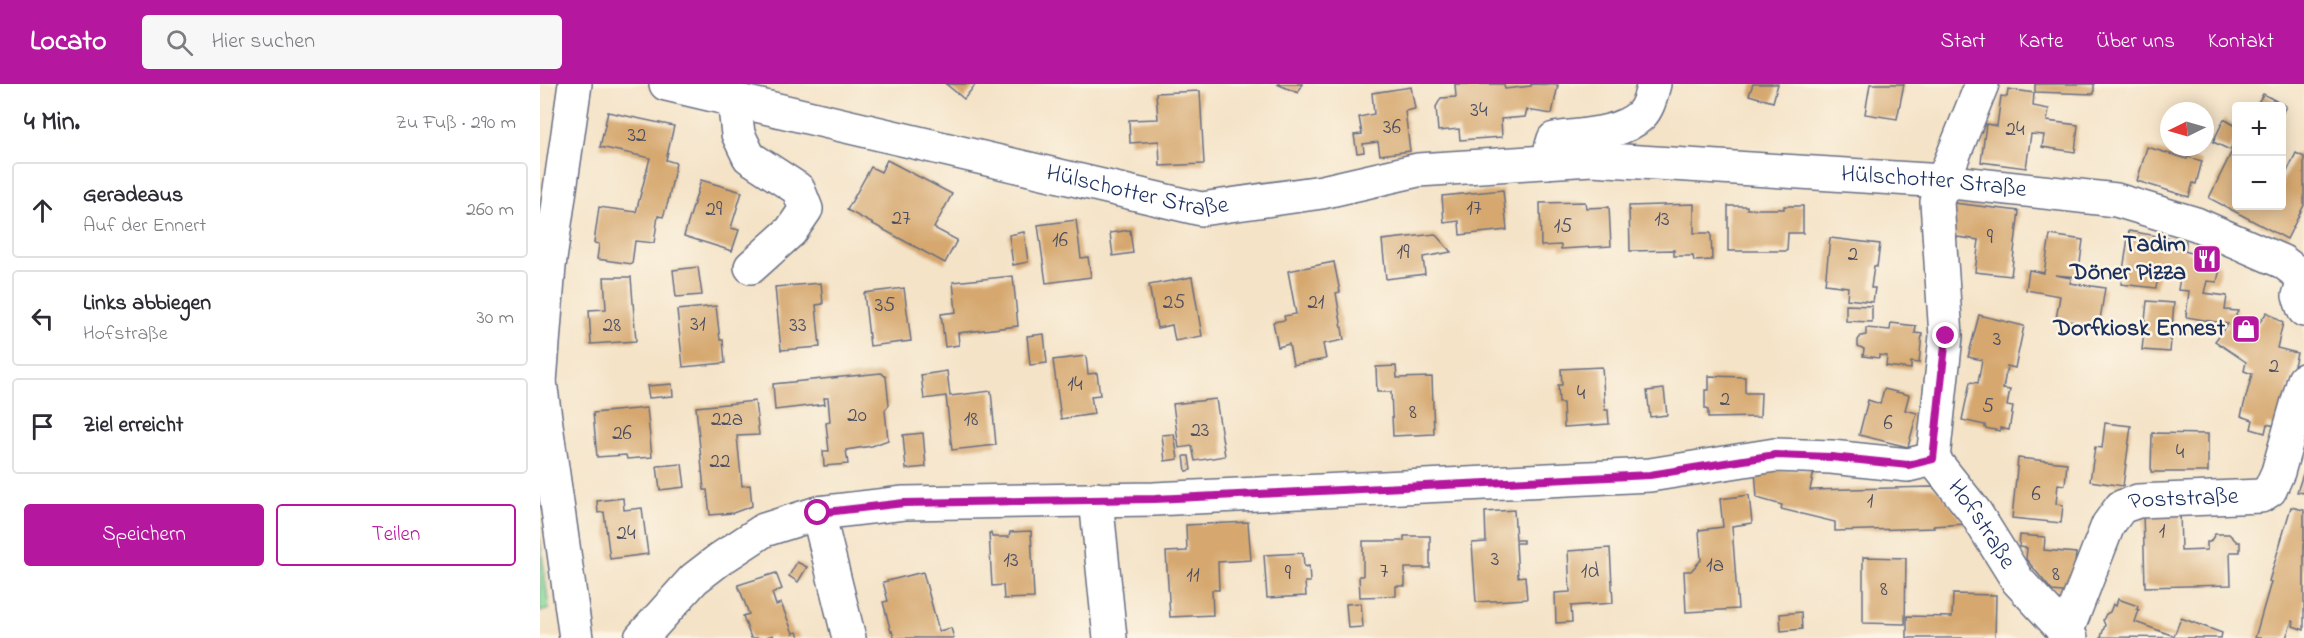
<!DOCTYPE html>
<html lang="de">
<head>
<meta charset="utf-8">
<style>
	:root { --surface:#fff; --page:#f7f7f7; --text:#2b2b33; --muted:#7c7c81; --line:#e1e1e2; --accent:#b5179e }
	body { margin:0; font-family:"Indie Flower",sans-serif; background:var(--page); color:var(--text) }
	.controls { position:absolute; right:18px; top:18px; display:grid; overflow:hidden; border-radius:6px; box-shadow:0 3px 15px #0003 }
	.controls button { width:54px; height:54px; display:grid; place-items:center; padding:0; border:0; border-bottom:2px solid var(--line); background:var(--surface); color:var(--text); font:30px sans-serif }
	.compass { position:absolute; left:1620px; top:18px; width:54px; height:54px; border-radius:50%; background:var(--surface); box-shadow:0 3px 15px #0003; rotate:265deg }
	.stop { position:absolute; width:18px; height:18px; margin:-14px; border:4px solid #b5179e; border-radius:50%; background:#fff }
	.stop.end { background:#b5179e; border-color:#fff; box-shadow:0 2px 6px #0008 }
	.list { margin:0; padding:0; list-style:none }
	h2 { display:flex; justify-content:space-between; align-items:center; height:78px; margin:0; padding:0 24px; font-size:26px }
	h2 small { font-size:20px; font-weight:400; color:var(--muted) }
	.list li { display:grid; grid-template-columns:39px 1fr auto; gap:18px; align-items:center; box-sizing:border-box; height:96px; margin:0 12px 12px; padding:0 12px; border:2px solid var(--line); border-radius:6px }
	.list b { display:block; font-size:22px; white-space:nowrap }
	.list p { margin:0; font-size:20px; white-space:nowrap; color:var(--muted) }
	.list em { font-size:20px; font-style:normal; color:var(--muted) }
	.actions { display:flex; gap:12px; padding:18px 24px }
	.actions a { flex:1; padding:14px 0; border:2px solid var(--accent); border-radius:6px; text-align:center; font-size:21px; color:var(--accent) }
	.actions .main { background:var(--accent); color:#fff }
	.icon { flex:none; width:33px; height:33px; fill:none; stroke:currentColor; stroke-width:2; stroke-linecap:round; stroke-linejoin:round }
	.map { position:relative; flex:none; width:1764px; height:554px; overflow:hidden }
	header { display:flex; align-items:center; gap:36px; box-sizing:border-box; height:84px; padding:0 30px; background:var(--accent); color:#fff }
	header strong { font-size:28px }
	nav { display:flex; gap:33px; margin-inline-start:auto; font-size:21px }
	.search { width:420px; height:54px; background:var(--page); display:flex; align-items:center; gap:15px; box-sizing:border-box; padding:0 21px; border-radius:6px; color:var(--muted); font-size:22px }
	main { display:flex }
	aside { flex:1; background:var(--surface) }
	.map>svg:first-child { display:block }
	.green { fill:#8bdc9d; stroke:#53867e; stroke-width:1.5 }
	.building { fill:#d6a870 }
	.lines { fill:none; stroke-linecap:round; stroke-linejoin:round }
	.minor-casing { stroke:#676e83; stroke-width:36 }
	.minor { stroke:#fff; stroke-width:33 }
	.route { stroke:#b5179e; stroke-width:8 }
	.labels { text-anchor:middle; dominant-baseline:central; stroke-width:5; stroke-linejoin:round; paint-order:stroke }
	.number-label { font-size:21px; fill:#4a4d62 }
	.street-label { font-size:24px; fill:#1b2f5e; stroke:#fcf5e5 }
	.poi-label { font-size:24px; font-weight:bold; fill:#1b2f5e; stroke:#fcf5e5; text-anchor:end }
</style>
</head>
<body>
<header>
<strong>Locato</strong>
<div class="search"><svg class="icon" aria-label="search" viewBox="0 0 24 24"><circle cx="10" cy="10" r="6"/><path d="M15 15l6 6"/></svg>Hier suchen</div>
<nav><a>Start</a><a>Karte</a><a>Über uns</a><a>Kontakt</a></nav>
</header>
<main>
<aside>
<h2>4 Min.<small>Zu Fuß · 290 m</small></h2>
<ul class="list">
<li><svg class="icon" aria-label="ahead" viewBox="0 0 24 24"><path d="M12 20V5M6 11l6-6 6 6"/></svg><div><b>Geradeaus</b><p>Auf der Ennert</p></div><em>260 m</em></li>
<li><svg class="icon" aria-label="left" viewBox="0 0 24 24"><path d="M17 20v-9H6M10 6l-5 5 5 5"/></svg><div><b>Links abbiegen</b><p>Hofstraße</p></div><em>30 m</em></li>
<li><svg class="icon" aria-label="arrive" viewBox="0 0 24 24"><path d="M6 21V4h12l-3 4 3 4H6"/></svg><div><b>Ziel erreicht</b></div></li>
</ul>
<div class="actions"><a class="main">Speichern</a><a>Teilen</a></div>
</aside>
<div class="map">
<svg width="1764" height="554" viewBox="0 0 1764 554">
	<rect width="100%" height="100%" fill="#fcf5e5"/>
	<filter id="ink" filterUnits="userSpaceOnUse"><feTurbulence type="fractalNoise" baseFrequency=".0167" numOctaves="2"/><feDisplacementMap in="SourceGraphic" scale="12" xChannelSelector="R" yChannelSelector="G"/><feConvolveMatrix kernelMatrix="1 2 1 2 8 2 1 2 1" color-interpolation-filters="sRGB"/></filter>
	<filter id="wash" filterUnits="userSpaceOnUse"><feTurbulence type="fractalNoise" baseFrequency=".008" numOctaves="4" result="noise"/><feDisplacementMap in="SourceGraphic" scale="24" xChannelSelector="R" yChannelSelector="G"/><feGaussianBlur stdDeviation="1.35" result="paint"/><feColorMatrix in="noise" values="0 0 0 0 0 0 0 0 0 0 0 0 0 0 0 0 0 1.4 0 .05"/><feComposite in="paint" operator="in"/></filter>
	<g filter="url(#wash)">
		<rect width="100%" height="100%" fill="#f4e3c7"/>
		<!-- green -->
		<path class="green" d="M0 454 9 525 0 528Z"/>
		<g id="blocks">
			<!-- building -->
			<g class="building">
				<path d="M406 0H436L424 15Z"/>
				<path d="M737 0H762L758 9Z"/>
				<path d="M915 0H964L965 5 991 2V0L1018 1 1012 30 987 26 985 33 961 35 962 53 920 56 919 45 898 47 896 23 901 14 916 13Z"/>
				<path d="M1213 0H1238L1233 18 1209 11Z"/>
				<path d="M1330 0H1364L1357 35 1325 30Z"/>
				<path d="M1495 0H1554V10L1495 8Z"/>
				<path d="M871 3 875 25 865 27 870 67 840 71 838 58 823 60 824 68 817 69 814 51 822 50 819 33 834 30 832 9Z"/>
				<path d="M1468 5 1494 9 1493 22 1509 25 1507 37 1538 41 1535 68 1502 63 1504 51 1491 50 1486 84 1441 78 1446 40 1457 42 1461 12 1467 13Z"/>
				<path d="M660 7 664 80 620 82 619 57 590 59 589 36 618 35 616 9Z"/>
				<path d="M1723 10 1746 22 1742 30V22H1716Z"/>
				<path d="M68 28 134 42 126 76 136 79 128 118 123 133 118 132 114 159 95 157 92 180 57 175 59 160 54 159 59 123 96 128 110 74 60 63Z"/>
				<path d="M1684 35 1696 42V53L1690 66 1673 58Z"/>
				<path d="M1696 59V122H1742V98L1756 69 1764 73V121L1747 155 1669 114Z"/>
				<path d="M1607 63 1647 75 1648 73 1662 77 1656 100 1653 99 1649 113 1597 97Z"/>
				<path d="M347 76 412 110 394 144 417 156 405 179 307 126 331 83 341 88Z"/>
				<path d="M161 96 202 108 191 144 199 146 192 167 144 152Z"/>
				<path d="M963 106 967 146 920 151 919 137 904 139 902 112Z"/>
				<path d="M1045 118 1046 124 1069 123 1071 162 1021 165V161L1001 162 1000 119Z"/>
				<path d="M1414 119 1479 127 1471 192 1435 188 1439 156 1410 152Z"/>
				<path d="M1154 120V149H1171L1172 176 1154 177 1153 172H1134V166L1090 167 1089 122Z"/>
				<path d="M1188 122H1207V125H1244V122H1263V149H1248L1247 167H1188Z"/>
				<path d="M536 136 541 174 548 173 551 193 506 199 498 141Z"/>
				<path d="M590 146 593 169 573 172 570 149Z"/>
				<path d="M1589 147 1646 157 1645 167 1681 181 1677 198 1667 197 1664 209 1687 212 1685 226 1698 227 1696 231 1715 245 1727 228 1743 239 1737 264 1757 269 1739 343 1727 340 1725 349 1711 345 1713 336 1701 332 1712 290 1704 287 1706 278 1675 257 1688 240 1646 233 1649 207 1638 206 1641 187 1620 183 1616 204 1581 200Z"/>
				<path d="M484 148 488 178 473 181 469 151Z"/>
				<path d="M895 150 911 168 883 173 885 190 846 195 842 156Z"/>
				<path d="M1510 151 1543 156 1538 193 1515 191 1531 194 1530 199 1565 204 1559 242 1516 235 1520 212 1486 206 1489 186 1504 189Z"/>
				<path d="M1290 154 1340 160 1337 183 1334 182 1331 204H1335L1333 218 1307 215 1308 203 1285 200Z"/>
				<path d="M794 178 800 208 796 209 804 256 783 260 786 275 753 281 749 260 738 263 733 238 745 236 744 232 756 230 748 187Z"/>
				<path d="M158 183 162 211 136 213 133 186Z"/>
				<path d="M473 192 478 242 418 249 419 261 405 263 401 230 416 228 413 198Z"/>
				<path d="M64 193H91L96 257 51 260 49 226 66 225Z"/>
				<path d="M652 193 662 252 635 257 632 241 617 244 609 201Z"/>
				<path d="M281 199 283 220 276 221 280 263 241 266 235 203Z"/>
				<path d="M364 204 371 257 330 262 324 209Z"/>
				<path d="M1607 217 1634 219 1630 268 1602 266Z"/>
				<path d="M1306 221 1332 222V238L1306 237Z"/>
				<path d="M176 222 180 256H183L185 279 143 283 137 226Z"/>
				<path d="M1439 231 1484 242 1475 284 1467 282 1463 305 1470 306 1467 322 1473 323 1469 346 1460 344V347L1445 344V341L1422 336 1430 298 1438 299 1442 276 1428 273Z"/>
				<path d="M1351 239 1376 242 1375 249 1382 250 1379 279 1371 278V285L1346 282 1347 272 1339 271V274L1323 272 1324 265 1318 262V256L1321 252 1326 251V244L1350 246Z"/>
				<path d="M504 250 507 279 490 281 487 252Z"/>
				<path d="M546 272 548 290 557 289 560 311 551 312 554 330 521 335 513 276Z"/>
				<path d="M856 282 857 294 892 293 894 350 853 352 851 308H837L836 283Z"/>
				<path d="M1062 283 1065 326H1068L1069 340 1024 343 1023 319H1019L1018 301H1022L1021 285Z"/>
				<path d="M407 287 410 312 451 307 456 361 412 366 406 312 384 315 381 291Z"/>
				<path d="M341 289 346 293 349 321 345 326 348 356 332 362 306 366 308 380 284 382 283 367H289L286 339 290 338 288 314H284L285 320 235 326 233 300Z"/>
				<path d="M1169 292 1205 293V309H1221L1220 333 1168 334V326L1165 325V306H1169Z"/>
				<path d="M132 300 133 312 109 314 107 302Z"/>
				<path d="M1124 305 1127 331 1110 333 1107 307Z"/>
				<path d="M1344 305 1369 311 1365 326 1377 329 1368 363 1319 351 1328 316 1340 320Z"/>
				<path d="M676 315 685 372 655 377 652 362 639 364 633 320Z"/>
				<path d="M215 317 219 351 197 352 202 402 210 401 212 422 193 429 170 431 167 406H164L156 323Z"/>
				<path d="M107 324 112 373 87 375 86 371 57 373 53 329Z"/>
				<path d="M1565 339 1591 342 1583 402 1550 397 1555 363 1562 364Z"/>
				<path d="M383 349 386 383 366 385 363 351Z"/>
				<path d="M1612 349 1668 350V388H1611Z"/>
				<path d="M634 350 638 375 625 377 622 351Z"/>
				<path d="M644 372H649L651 386 646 387Z"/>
				<path d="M1478 374 1527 379 1525 401 1518 400 1516 420 1523 421 1521 439 1472 434Z"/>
				<path d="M142 380 145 403 120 406 117 382Z"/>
				<path d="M1215 385 1274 387 1270 406 1392 403 1400 407 1425 440 1393 442 1394 444 1295 447V438L1241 425 1242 421 1217 414Z"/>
				<path d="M1764 387V409L1757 408Z"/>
				<path d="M1209 411 1212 439 1192 442 1198 525 1146 528 1144 487H1151L1161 476 1159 446 1183 443 1180 415Z"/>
				<path d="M83 414 84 426 102 424 108 470 70 475 64 428 58 429 57 417Z"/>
				<path d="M1751 423 1764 426V546L1753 542 1754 538 1752 537 1746 554H1715L1731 498 1729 497Z"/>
				<path d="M974 426 976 456H983V459H976L978 493 985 492 987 515 936 518 932 459 946 458 945 428Z"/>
				<path d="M1640 427 1641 467 1667 466V458H1670L1675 450H1689L1697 458H1700V468H1690L1691 501 1605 503 1603 428Z"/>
				<path d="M708 438 711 476 678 478 679 506H672L673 531 630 533 626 468 647 467 646 441Z"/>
				<path d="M491 447 494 514 464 515 463 501 452 502 449 449H451L452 453H469L470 448Z"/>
				<path d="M1480 451 1505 453 1504 466 1536 469 1532 509 1512 507 1486 475 1487 464 1479 463Z"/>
				<path d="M864 452H890V484H865V502H856V512L820 513 819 492H823V457H864Z"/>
				<path d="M1070 464 1073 519 1031 522 1032 538 1016 539 1015 509 1030 508 1028 467Z"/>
				<path d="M763 469 764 483 769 482 770 498H765L766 512 727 514 724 471Z"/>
				<path d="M1323 473 1366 474 1365 540 1323 539Z"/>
				<path d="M257 478 267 483 258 498 249 492Z"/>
				<path d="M383 488 399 547 411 544 414 554H354L352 547 351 548 343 518 348 517 343 498Z"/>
				<path d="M236 489 242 505 232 509 236 521 241 519 253 549 257 548 260 554H234L233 551 224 554H211L203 532 209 530 198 501Z"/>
				<path d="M1413 510 1456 511 1455 554H1367V532L1412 533Z"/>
				<path d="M1578 515 1598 522 1597 525 1599 526 1595 538 1634 552 1641 534 1682 549 1681 554 1561 553 1565 541 1563 536 1566 530 1570 528 1573 520 1576 522Z"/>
				<path d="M821 519 823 543 808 544 806 520Z"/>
				<path d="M1261 528 1262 545 1241 547 1240 530Z"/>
			</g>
		</g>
	</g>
	<g filter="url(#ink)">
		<use href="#blocks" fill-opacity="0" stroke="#676e83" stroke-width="1.5"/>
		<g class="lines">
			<!-- minor casing -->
			<g class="minor-casing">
				<g id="minor">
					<path id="s1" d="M126 0 661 125 782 108 878 86 1052 75 1403 97 1576 116 1656 140 1743 178 1764 194"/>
					<path id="s2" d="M1442 0 1403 97 1397 118 1406 252 1393 375 1435 428 1478 497 1531 554"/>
					<path d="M194 15 198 50 209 73 258 105 266 125 251 147 211 183"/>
					<path d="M1007 78 1014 55C1042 51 1080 51 1101 31 1109 23 1111 10 1114 0"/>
					<path d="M1764 194 1759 212 1764 226"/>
					<path d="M0 298 9 182 35 0"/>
					<path d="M0 298 36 554"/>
					<path d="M556 415 570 554"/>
					<path d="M278 429 309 554"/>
					<path id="s3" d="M1526 549 1568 441 1581 423 1598 417 1721 412 1730 406 1738 388 1764 296"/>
					<path d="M101 554 154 495 180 475 224 446 278 429 364 419 614 415 1110 391 1235 371 1291 373 1368 381 1393 375"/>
				</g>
			</g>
			<!-- minor -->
			<use href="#minor" class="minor"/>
		</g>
	</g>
	<g class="lines" filter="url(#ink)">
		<!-- route -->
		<path class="route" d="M278 429 364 419 615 415 1110 391 1235 371 1291 373 1368 381 1393 375 1406 252"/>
	</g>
	<!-- icons -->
	<defs>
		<g id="restaurant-square" transform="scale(1.5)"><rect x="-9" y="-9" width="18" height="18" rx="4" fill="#b5179e" stroke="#fcf5e5"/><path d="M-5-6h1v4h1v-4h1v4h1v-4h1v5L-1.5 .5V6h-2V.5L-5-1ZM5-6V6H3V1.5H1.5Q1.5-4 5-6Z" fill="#fff"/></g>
		<g id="shop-square" transform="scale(1.5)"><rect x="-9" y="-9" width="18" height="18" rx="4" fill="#b5179e" stroke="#fcf5e5"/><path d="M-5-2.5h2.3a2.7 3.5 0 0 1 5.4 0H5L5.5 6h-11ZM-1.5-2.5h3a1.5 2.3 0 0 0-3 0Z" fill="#fff"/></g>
	</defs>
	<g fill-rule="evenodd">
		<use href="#restaurant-square" x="1667" y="175"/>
		<use href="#shop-square" x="1706" y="245"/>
	</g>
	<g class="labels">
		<!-- number labels -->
		<g class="number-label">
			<text x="939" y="27">34</text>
			<text x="852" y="44">36</text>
			<text x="1475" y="46">24</text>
			<text x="97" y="52">32</text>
			<text x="934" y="125">17</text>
			<text x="174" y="126">29</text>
			<text x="361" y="135">27</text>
			<text x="1122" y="136">13</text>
			<text x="1023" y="143">15</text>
			<text x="1450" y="154">9</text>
			<text x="520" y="157">16</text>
			<text x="863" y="169">19</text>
			<text x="1313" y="171">2</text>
			<text x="634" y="219">25</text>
			<text x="776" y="219">21</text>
			<text x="345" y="222">35</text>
			<text x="158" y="241">31</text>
			<text x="72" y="242">28</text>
			<text x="258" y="242">33</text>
			<text x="1457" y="256">3</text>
			<text x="1734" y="283">2</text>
			<text x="535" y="301">14</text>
			<text x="1041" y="310">4</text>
			<text x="1185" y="316">2</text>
			<text x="1448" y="323">5</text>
			<text x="873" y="329">8</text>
			<text x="317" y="332">20</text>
			<text x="187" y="336">22a</text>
			<text x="431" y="336">18</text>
			<text x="1348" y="340">6</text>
			<text x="660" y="347">23</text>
			<text x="82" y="350">26</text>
			<text x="1640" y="369">4</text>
			<text x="180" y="378">22</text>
			<text x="1496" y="411">6</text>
			<text x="1330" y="418">1</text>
			<text x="1622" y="448">1</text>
			<text x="86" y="450">24</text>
			<text x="955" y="476">3</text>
			<text x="471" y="477">13</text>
			<text x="1175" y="482">1a</text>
			<text x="844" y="488">7</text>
			<text x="1050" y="488">1d</text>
			<text x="748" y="490">9</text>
			<text x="1516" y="491">8</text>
			<text x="653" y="492">11</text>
			<text x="1344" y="506">8</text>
		</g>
		<!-- street labels -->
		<g class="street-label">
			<text stroke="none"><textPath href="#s1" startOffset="1287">Hülschotter Straße</textPath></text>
			<text stroke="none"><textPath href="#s1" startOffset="484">Hülschotter Straße</textPath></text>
			<text stroke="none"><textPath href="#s3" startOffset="202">Poststraße</textPath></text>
			<text stroke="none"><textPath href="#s2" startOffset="466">Hofstraße</textPath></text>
		</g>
		<!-- poi labels -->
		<g class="poi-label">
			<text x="1646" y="161">Tadim<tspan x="1646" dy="28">Döner Pizza</tspan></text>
			<text x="1685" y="245">Dorfkiosk Ennest</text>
		</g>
	</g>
</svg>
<div class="controls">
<button>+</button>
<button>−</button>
</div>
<svg class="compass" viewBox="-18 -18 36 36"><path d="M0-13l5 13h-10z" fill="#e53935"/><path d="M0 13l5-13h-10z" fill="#7c7c81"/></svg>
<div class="stop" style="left:278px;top:429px"></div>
<div class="stop end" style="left:1406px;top:252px"></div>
</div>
</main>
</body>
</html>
